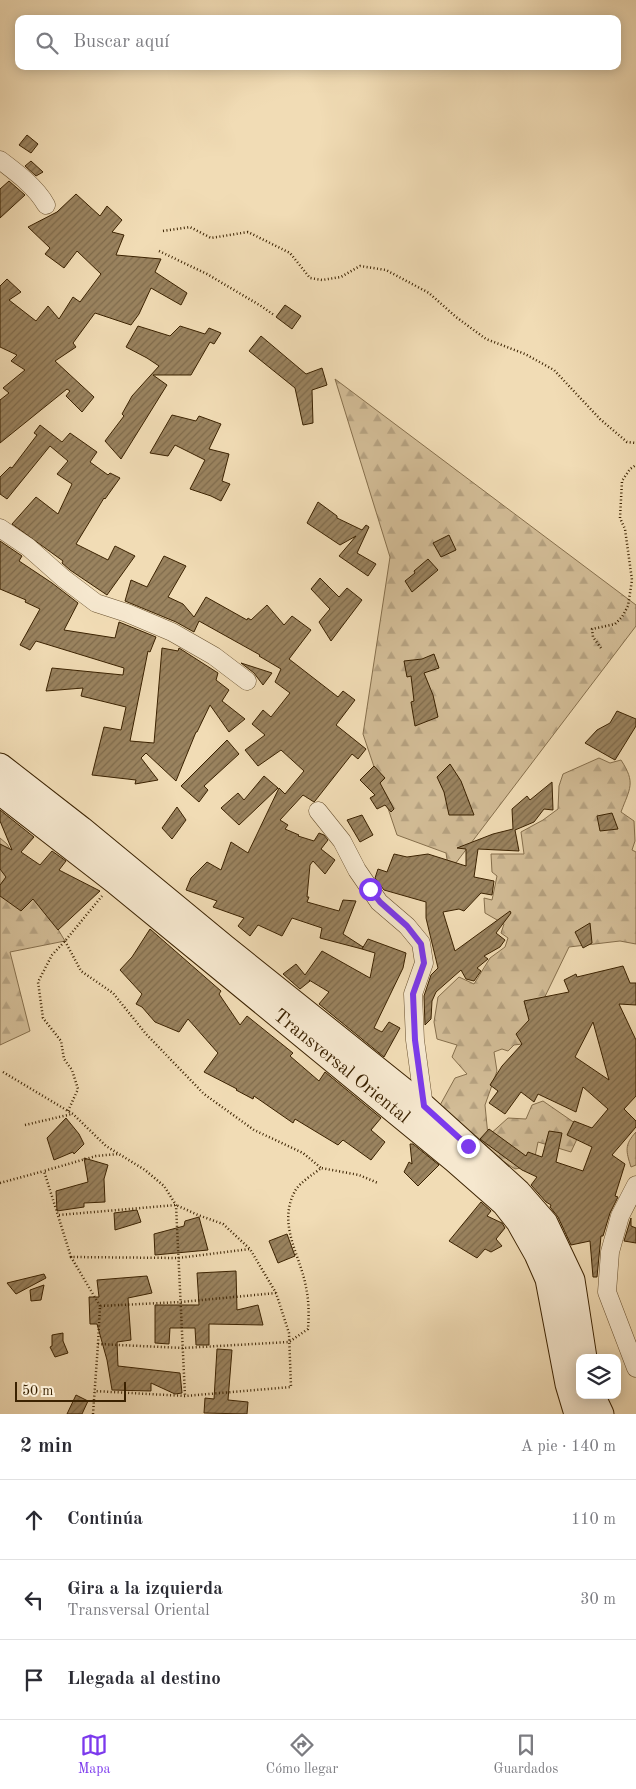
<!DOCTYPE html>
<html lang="es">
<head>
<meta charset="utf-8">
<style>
	:root { --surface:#fff; --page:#f7f7f7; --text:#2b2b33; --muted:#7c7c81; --line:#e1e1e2; --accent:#7c3aed }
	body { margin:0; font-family:"Old Standard TT",serif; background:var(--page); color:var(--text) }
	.controls { position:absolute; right:15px; bottom:15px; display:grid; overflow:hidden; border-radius:10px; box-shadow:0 2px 12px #0003 }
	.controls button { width:45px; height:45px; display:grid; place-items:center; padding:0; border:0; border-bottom:1px solid var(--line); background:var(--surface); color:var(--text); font:25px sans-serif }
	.scale { position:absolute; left:15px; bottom:12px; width:111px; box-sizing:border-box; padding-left:5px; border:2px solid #3b2201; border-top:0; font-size:14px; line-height:18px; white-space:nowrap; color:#3b2201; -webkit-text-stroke:4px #f6e8cf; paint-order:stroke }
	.stop { position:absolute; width:15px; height:15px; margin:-11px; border:4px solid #7c3aed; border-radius:50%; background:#fff }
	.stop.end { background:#7c3aed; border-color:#fff; box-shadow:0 1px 5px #0008 }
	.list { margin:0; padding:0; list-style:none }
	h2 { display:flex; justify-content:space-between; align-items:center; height:65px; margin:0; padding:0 20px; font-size:21px }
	h2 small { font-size:16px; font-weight:400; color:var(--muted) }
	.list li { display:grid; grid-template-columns:32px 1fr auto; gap:15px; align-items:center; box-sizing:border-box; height:80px; padding:0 20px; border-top:1px solid var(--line) }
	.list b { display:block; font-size:19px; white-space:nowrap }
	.list p { margin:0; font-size:16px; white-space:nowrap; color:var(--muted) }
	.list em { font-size:16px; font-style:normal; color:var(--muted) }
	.icon { flex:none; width:28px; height:28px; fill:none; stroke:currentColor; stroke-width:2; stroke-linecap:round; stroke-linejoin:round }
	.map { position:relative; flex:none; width:636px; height:1414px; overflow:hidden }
	.search { position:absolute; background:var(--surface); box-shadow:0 2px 12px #0003; left:15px; right:15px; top:15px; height:55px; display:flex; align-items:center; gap:12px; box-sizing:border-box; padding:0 18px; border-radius:10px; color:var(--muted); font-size:19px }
	.sheet { height:305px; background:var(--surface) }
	nav { display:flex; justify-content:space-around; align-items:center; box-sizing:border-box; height:70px; border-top:1px solid var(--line); background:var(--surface); font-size:14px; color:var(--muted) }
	nav a { display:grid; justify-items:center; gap:2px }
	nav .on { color:var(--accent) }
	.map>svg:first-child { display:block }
	.forest { fill:url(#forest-firs); stroke:#866f4c }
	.building { fill:url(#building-hatch); stroke:#3b2201; fill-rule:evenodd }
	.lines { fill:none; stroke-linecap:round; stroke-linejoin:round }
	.minor-casing { stroke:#68502e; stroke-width:19 }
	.secondary-casing { stroke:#3b2201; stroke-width:27 }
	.path { stroke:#3b2201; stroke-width:2.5; stroke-dasharray:1 2.5; stroke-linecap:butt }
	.minor { stroke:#f6e8cf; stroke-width:18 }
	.secondary { stroke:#f6e8cf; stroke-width:25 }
	.route { stroke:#7c3aed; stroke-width:6 }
	.labels { text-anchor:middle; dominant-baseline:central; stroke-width:5; stroke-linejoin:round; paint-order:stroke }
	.street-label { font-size:19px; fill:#3b2201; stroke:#f6e8cf }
</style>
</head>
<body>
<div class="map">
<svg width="636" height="1414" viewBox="0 0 636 1414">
	<defs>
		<pattern id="forest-firs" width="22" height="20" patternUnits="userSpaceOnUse" patternTransform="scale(1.25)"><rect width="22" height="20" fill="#d2bc96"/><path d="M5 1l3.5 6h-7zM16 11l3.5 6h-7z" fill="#b5a180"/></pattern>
		<pattern id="building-hatch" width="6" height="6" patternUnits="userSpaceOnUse" patternTransform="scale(1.25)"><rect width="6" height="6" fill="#9a835f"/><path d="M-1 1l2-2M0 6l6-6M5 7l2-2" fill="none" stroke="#7f6b4c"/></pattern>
	</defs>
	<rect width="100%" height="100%" fill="#f1dcb5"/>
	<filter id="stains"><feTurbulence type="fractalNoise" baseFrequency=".004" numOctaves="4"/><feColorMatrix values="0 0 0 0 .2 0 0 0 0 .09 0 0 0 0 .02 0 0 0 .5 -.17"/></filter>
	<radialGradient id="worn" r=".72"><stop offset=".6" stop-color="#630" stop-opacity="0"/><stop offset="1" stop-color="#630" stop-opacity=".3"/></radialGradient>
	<!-- forest -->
	<g class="forest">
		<path d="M335 379 636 605V626L449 872 446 853 397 835 363 734 390 557Z"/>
		<path d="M599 758 610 763 621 760C636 783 630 788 621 812L634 821 635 841 632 850 636 852V944L620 941 569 947 522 1044 514 1045 508 1051 502 1049 494 1052 497 1071 485 1105 488 1136 508 1118 526 1119 532 1105 543 1101 582 1128 571 1152 538 1142 533 1166 515 1169 486 1150 428 1127 455 1078 467 1074 452 1057 457 1045 437 1039 434 1022 438 997 459 977 474 984 490 958 505 947 508 938 501 933 504 924 485 913 484 898 492 900 497 876 492 872 491 854H524L521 832 543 820 558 809 559 786 563 774Z"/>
		<path d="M0 838 7 844 65 941 10 952 30 1031 0 1045Z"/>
		<path d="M636 1132V1165L631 1167C626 1151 624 1145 636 1132Z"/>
	</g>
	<!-- building -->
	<g class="building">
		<path d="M27 135 38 144 31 153 19 145Z"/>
		<path d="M31 161 43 172 36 176 25 166Z"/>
		<path d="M9 181 25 195 0 218V189Z"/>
		<path d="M76 194 100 216 107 206 122 220 112 232 124 235 116 255 161 259 155 272 187 293 181 305 151 288 139 314 131 325 95 313 73 343 76 347 55 361 94 397 82 412 66 396 70 391 67 389 0 443V400L9 393 3 388 25 370 11 361 17 355 0 347V286L7 279 21 292 9 300 36 321 48 306 59 319 73 297 80 302 101 274 77 251 64 268 45 254 50 248 28 227 57 212Z"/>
		<path d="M285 305 301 316 292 329 276 317Z"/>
		<path d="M138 326 170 336 180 326 205 334 209 328 221 333 214 344 210 342 191 375H153L167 385 121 459 105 441 124 416 122 414 132 396 159 366 147 358 126 347Z"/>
		<path d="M261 336 306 374 322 368 327 385 312 390 313 423 303 425 295 388 249 351Z"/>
		<path d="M172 415 196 421 199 416 221 424 209 449 229 454 222 481 230 484 221 501 211 496 190 489 205 460 175 445 168 456 150 453Z"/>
		<path d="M40 425 62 442 70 433 97 452 90 462 108 475 110 473 120 478 105 499 104 498 76 544 108 560 115 546 135 556 107 595 70 570 62 563 63 561 12 524 36 497 58 514 72 484 57 474 68 461 50 446 7 499 0 494V477L10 467 12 468 37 435 34 433Z"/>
		<path d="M318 502 337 516V518L362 530 366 525 369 527 357 553 376 564 368 576 339 556 356 536 340 545 307 523Z"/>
		<path d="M449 535 456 550 441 557 433 543Z"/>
		<path d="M0 541 22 556 19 561 52 583 78 603 64 630 115 638 119 622 156 637 150 652 148 651 130 741 154 743 162 648 178 651 179 648 218 673 216 680 229 690 222 701 245 719 229 732 210 705 197 732H196L176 781 146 753 141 758 158 780 135 784 136 780 92 775 104 727 121 730 126 707 81 696 83 688 46 691 52 668 123 675 124 668 36 641 30 650 20 645 40 609 25 602 26 600 0 589Z"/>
		<path d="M164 556 186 566 168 597 183 604 194 617 206 597 247 620 248 618 251 620 267 605 284 625 292 616 311 630 289 659 338 697 343 691 355 700 336 725 366 749 358 759 352 754 315 801 314 802 303 795 280 820 288 825 285 829 299 835 298 836 314 841 319 833 324 835 328 840 321 849 335 860 325 874 313 861 310 865 307 897H309L307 902 339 911 343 900 356 901 343 934 363 947 362 949 320 938 322 928 292 918 282 936 258 925 250 936 238 926 244 918 213 907 217 901 186 890 191 878 207 862 221 870 231 842 248 853 279 788 285 794 304 771 281 750 258 766 245 750 265 735 252 724 263 710 271 717 290 693 275 682 281 669 259 656 260 655 199 621 194 632 176 622 125 601 131 580 147 587Z"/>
		<path d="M428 559 438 570 412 592 405 581 415 573 414 571Z"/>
		<path d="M320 578 339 597 347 588 362 600 331 641 319 622 330 609 311 589Z"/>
		<path d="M434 654 439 668 424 673 433 695 438 717 415 726 411 702 414 701 411 676 407 677 404 661 422 659Z"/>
		<path d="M241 663 272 673 263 685 254 673Z"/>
		<path d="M617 711 636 719V726L615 760 585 743 597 730 610 723Z"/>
		<path d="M227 740 239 754 204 786 208 790 199 802 181 786Z"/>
		<path d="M450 764 461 781 474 815H449L444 792 437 777Z"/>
		<path d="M374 766 385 778 380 783 394 809 391 812 385 805 377 809 370 798 375 795 360 780Z"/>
		<path d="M264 776 278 788 239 825 221 808 238 793 244 800Z"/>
		<path d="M552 782 553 810 544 809 534 822 515 830 519 851 478 849 474 877 494 881 492 895 481 893 464 911 459 909 443 912 455 951 510 911 511 913 496 933 505 940 500 947 484 956 488 959 477 968 481 971 474 981 466 979 461 970 436 992 432 1001 431 1019 425 1025 424 996 431 975 438 968 426 918V902L384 890 375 878 378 869 387 872 394 854 407 857 428 854 466 866V849L457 848 493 834 513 829 512 809 527 796 530 800Z"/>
		<path d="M177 807 186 820 172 839 162 828Z"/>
		<path d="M0 810 34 837 21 852 40 865 52 851 66 861 59 870 100 891 58 930 33 899 21 911 0 896V885L6 877 0 869V844L12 850 0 821Z"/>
		<path d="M612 813 618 829 600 831 597 816Z"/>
		<path d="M362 815 373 835 360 842 347 820Z"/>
		<path d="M590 923 592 943 583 948 575 932Z"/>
		<path d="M150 929 221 991 219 994 240 1025 247 1016 293 1053 290 1056 319 1081 325 1072 381 1118 371 1130 385 1142 371 1160 343 1140 338 1145 295 1119 293 1123 254 1096 253 1099 236 1090 237 1089 204 1072 218 1053 188 1019 179 1032 155 1022 142 1007 136 1004 142 994 120 970 132 957Z"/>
		<path d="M368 939 406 953 403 968 374 1028 382 1032 389 1022 400 1028 384 1057 319 1004 329 992 309 980 310 981 300 989 283 974 296 964 305 975 322 951 370 978 375 953 362 949Z"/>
		<path d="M623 966 630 983H636V1005L619 1004 636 1040V1096L624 1109 636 1121V1127L612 1155 625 1164 615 1196 618 1197 610 1213 603 1236H601L597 1277H593L590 1241 571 1245 558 1217 550 1207 551 1205 546 1202 531 1185 537 1177 522 1170 480 1139 489 1129 526 1156 528 1152 542 1157 549 1131 562 1133 556 1162 583 1171 592 1147 567 1135 574 1121 592 1128 608 1109 583 1087 576 1112 538 1094 534 1102 521 1092 505 1114 489 1103 498 1091 490 1085 502 1066 522 1044 516 1034 529 1020 524 1001 569 992 564 980 576 974 577 977ZM593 1022 609 1080 575 1057Z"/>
		<path d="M66 1118 79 1134 84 1144 74 1154 73 1152 54 1160 47 1138Z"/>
		<path d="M410 1144H413L439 1165 418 1186 404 1172 409 1162 412 1164Z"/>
		<path d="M84 1158 108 1165 104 1179 105 1202 84 1203V1207L57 1211 56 1191 88 1182Z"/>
		<path d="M481 1202 491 1211 487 1216 502 1223 505 1228 496 1239 502 1246 491 1252 485 1249 477 1258 449 1241Z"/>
		<path d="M137 1210 141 1222 115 1230 114 1213Z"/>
		<path d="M199 1217 208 1250 155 1255 154 1234 184 1226 185 1221Z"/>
		<path d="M631 1218V1226L636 1228V1243L624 1241Z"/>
		<path d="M287 1234 295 1256 278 1263 269 1241Z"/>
		<path d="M236 1271 237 1310 258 1305 263 1325 209 1324V1345H196L195 1328H170L169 1344 155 1343V1305H199L197 1273Z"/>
		<path d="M44 1274 46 1278 16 1294 7 1283Z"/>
		<path d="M147 1276 152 1293 128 1298 131 1340 117 1342 118 1366 180 1373 182 1393 175 1394 151 1383V1391L112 1390 107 1360 97 1324H90L89 1297H99L97 1280Z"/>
		<path d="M44 1285 41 1300 31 1301 30 1290Z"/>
		<path d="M63 1333V1341L68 1353 55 1357 50 1347 52 1346V1335Z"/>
		<path d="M217 1349 232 1350 228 1400 248 1402 247 1414 204 1413 205 1398 214 1399Z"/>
		<path d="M76 1395 88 1401 82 1414H67Z"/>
	</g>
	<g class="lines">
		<!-- minor casing -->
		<g class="minor-casing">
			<g id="minor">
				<path d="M0 160C16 172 36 187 46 205"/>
				<path d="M0 528 28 547 63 578 96 603 127 613 172 632 214 656 247 681"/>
				<path d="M318 811 342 841 357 870 379 902 407 926 421 943 424 963 413 994 415 1040 424 1107"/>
				<path d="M636 1185 620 1216 610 1252 607 1292 636 1368"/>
			</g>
		</g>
		<!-- secondary casing -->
		<g class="secondary-casing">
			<g id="secondary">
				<path d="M0 766 81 829 224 947 424 1107 518 1192 545 1223 572 1280 584 1358"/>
				<path d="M0 792 115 881 455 1160 504 1203 519 1222 537 1254 548 1279 568 1384 577 1414"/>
				<path d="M592 1395 601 1414"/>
			</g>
		</g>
		<!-- path -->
		<g class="path">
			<path d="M163 231 190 227 211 238 248 232 290 253 310 278 322 280 341 277 360 266 386 270 429 293 456 317 486 339 525 354 554 370 600 419 627 442 636 443"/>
			<path d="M159 251 207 274 261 306 274 315"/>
			<path d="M601 648 593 637 592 629 615 624 622 617 628 606 632 580 625 529 620 518 622 481 630 469 636 465"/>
			<path d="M65 941 81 971 113 993 146 1034 204 1094 254 1130 303 1153 321 1168"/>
			<path d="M3 1072 73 1114 106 1146 145 1170 164 1186 176 1205 185 1396"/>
			<path d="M68 1111 78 1089 72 1070 64 1059 61 1041 43 1018 38 982 52 955 65 941 102 896"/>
			<path d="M25 1125 72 1114"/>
			<path d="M0 1183 44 1171"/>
			<path d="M59 1215 176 1205 198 1215 223 1224 250 1249 276 1293 289 1333 291 1387 185 1396 94 1391"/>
			<path d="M71 1257 44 1171 96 1156 118 1154"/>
			<path d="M100 1306 71 1257 178 1258 250 1249"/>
			<path d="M98 1344 100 1306 181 1302 276 1293"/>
			<path d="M93 1414 98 1344 183 1348 289 1342 308 1329C309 1315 309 1301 306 1287 300 1254 277 1225 295 1191 300 1182 314 1174 321 1168L359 1175 378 1183"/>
		</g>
		<!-- minor -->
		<use href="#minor" class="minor"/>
		<!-- secondary -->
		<use href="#secondary" class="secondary"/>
	</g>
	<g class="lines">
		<!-- route -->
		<path class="route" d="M370 889 380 902 407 926 421 944 424 963 413 994 415 1040 424 1106 468 1146"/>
	</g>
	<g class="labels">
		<!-- street labels -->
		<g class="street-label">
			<text transform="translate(341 1067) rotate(39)">Transversal Oriental</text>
		</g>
	</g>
	<rect width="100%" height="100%" filter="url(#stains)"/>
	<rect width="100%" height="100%" fill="url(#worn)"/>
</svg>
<div class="controls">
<button><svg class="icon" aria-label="layers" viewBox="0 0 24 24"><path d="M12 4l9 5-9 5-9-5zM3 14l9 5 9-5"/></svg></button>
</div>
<div class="scale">50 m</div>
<div class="stop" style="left:370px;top:889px"></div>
<div class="stop end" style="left:468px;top:1146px"></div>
<div class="search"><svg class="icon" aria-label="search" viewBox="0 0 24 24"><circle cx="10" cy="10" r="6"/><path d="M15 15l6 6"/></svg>Buscar aquí</div>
</div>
<section class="sheet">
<h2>2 min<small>A pie · 140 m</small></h2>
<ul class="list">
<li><svg class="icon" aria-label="ahead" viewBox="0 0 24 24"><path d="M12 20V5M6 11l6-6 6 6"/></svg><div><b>Continúa</b></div><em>110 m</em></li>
<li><svg class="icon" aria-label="left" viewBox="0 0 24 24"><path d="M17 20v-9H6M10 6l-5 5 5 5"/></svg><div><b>Gira a la izquierda</b><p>Transversal Oriental</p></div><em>30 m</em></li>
<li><svg class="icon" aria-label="arrive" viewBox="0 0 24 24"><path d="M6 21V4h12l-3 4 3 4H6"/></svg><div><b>Llegada al destino</b></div></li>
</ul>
</section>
<nav>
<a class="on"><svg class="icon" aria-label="map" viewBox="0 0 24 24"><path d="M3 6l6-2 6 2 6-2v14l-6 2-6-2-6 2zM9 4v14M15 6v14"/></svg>Mapa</a>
<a><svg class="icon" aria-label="directions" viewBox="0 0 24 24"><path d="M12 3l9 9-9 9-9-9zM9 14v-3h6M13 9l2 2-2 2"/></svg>Cómo llegar</a>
<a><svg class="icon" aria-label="saved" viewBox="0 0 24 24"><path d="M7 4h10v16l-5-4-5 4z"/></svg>Guardados</a>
</nav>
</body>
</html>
